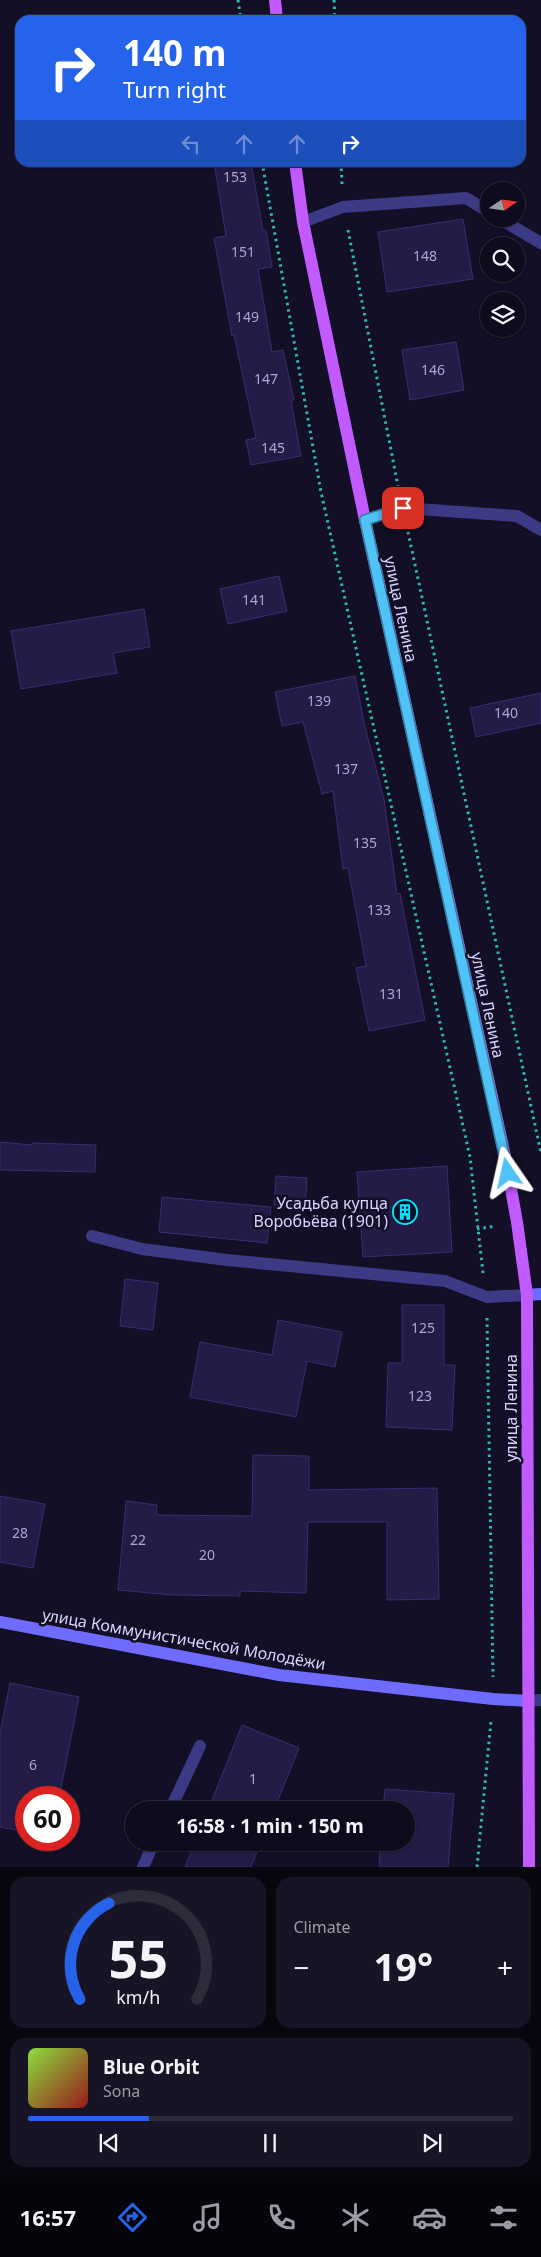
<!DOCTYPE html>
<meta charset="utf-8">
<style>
:root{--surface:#0e0b1c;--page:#171425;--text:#f1f3f6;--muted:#9b9ba3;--line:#2e2b3b;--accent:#2563eb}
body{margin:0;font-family:"Noto Sans",sans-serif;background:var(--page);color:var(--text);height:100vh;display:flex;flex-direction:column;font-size:19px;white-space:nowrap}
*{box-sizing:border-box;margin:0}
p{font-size:16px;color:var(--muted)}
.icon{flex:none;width:28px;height:28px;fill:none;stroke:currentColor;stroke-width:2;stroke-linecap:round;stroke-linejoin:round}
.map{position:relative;height:1867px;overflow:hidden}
.side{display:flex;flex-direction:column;gap:10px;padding:10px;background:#08060f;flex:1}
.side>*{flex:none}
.banner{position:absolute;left:15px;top:15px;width:511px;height:152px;border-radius:15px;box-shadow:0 1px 4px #0004,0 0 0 1px var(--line);background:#2563eb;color:#fff;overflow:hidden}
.needle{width:32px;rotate:77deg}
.buttons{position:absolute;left:480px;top:182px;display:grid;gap:10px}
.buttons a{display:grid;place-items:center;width:45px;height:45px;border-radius:50%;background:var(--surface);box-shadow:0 1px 4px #0004,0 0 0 1px var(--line);font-size:25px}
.speed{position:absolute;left:15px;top:1786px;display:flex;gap:10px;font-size:25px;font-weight:700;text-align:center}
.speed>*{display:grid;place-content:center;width:65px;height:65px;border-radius:50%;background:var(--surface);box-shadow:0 1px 4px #0004,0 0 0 1px var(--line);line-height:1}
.speed .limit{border:8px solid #d22;background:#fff;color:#111}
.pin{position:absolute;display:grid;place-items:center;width:42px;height:42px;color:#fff;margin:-21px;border-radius:10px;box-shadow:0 2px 8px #0006}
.me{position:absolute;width:55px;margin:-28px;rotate:349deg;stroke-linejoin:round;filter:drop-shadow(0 0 4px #0008)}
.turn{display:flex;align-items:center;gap:18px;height:105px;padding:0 25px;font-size:22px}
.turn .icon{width:65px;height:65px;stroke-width:2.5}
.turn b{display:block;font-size:35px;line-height:42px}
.lanes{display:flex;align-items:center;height:48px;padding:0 25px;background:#0003;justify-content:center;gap:25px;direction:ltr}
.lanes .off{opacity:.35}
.big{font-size:38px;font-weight:700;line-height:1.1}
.side .widget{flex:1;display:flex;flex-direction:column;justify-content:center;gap:8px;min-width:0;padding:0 18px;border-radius:15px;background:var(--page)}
.side .dial{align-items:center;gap:0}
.dial svg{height:130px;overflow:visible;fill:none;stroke:var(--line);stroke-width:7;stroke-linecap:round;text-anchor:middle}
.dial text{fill:var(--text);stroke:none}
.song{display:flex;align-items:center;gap:15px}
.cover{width:60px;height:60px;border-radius:8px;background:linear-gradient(135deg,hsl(90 70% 55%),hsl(0 70% 35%))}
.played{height:5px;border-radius:2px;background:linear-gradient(90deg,var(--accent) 25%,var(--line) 25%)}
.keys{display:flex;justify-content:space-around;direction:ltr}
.heat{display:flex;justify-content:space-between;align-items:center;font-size:28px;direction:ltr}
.side .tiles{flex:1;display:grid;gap:10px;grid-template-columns:1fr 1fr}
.widget:last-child{grid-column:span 2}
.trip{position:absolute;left:125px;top:1801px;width:290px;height:50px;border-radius:25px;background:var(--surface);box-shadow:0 1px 4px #0004,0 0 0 1px var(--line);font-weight:700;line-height:50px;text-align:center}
.dock{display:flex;height:80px;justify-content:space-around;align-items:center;background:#06040b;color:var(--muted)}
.dock .icon{width:35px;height:35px}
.dock .active{color:var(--accent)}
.dock b{font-size:22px;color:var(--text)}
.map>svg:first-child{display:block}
</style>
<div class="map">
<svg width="541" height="1867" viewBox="0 0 541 1867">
<rect width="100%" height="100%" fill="#130f26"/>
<g fill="#241b47" stroke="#3b2d73">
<path d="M214,162h37l12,69 3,-1 6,37 -14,2 14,83 11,-2 11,50h-3l10,56 -50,9 -5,-25 10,-2 -22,-103 -2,1 -18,-98 12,-2z"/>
<path d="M463,219l10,60 -86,13 -9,-60z"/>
<path d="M456,342l8,48 -54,10 -8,-50z"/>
<path d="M279,576l8,35 -59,13 -8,-35z"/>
<path d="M144,609l6,38 -37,6 4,20 -96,16 -10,-58z"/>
<path d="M355,676l10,51 19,72 13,95 3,-1 25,127 -56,11 -13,-63 10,-2 -18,-98 -5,1 -10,-78 -11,3 -19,-72 -21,4 -7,-34z"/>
<path d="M541,693v30l-65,14 -6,-29z"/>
<path d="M0,1142l32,3v-2l64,2 -1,27 -95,-2z"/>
<path d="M447,1166l5,86 -89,5 -6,-85z"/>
<path d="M276,1176l31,2 -2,29 -31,-2z"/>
<path d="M162,1197l109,10 -4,36 -108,-11z"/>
<path d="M125,1279l33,4 -5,47 -33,-4z"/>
<path d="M402,1305h42v60h11l-3,65 -66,-3 2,-64h14z"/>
<path d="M278,1320l64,12 -7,35 -28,-6 -11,56 -106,-20 10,-55 72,13z"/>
<path d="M253,1455l56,1v34l128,-2 2,111 -52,1v-78h-79l-2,71 -66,-2v5l-68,-1 -54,-5 8,-89 31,4 -1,10 96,1z"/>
<path d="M0,1496l45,8 -12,64 -33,-6z"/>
<path d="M10,1683l69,14 -20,101h-33v34l-26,-5v-94z"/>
<path d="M242,1725l57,23 -25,62h-66z"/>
<path d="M385,1789l69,5 -6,73h-69l2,-25h25v-32h-23z"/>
<path d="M195,1842h66l-10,25h-66z"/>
</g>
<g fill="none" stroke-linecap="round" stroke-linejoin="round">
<g stroke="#2fb8b0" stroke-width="3" stroke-dasharray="2.5 4" stroke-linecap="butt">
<path d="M238,0l3,20"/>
<path d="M334,0l1,20"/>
<path d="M262,162l59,330 149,665 13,116"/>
<path d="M341,162l1,22"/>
<path d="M348,230l50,256"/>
<path d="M408,532l133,621"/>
<path d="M477,1229l19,-3"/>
<path d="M487,1318l6,359"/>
<path d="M477,1867l14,-146"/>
</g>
<g stroke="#3d3a85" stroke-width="12">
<path d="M365,520l38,-12 114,8 24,14"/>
<path d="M92,1236l50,13 85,11 218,21 42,16 40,-2"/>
</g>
<g stroke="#3d3a85" stroke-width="12">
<path d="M500,219l41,24"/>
<path d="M303,222l40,-15 123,-9 23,14"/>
<path d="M528,1701l13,-1"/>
<path d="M170,1810l30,-64"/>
<path d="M143,1867l11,-25"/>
</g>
<g stroke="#6f6bff" stroke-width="12">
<path d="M527,1295l14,-1"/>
<path d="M0,1622l279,53 214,24 35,2"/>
</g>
<g stroke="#c25bff" stroke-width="12">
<path d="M275,0l2,20"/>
<path d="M295,162l8,60 62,298 140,636 12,66 10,73 2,572"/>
</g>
</g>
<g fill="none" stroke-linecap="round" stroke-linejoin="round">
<defs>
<path id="route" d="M403,508l-38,12 143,653"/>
</defs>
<use href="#route" stroke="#337fa1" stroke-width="12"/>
<use href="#route" stroke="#4fc3f7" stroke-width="9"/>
</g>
<defs>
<symbol id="building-ring" viewBox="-11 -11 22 22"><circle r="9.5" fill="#130f26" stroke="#00e5ff" stroke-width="1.5"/><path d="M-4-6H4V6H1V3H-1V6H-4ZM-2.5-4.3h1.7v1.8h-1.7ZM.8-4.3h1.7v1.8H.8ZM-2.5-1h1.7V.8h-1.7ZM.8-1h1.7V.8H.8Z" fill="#00e5ff"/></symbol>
</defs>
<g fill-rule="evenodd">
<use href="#building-ring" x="391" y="1198" width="28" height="28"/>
</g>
<g text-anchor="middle" stroke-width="5" stroke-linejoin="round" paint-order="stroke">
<g font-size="14" fill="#aca6d1">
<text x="235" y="182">153</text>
<text x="243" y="257">151</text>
<text x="425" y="261">148</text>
<text x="247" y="322">149</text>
<text x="433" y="375">146</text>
<text x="266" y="384">147</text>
<text x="273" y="453">145</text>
<text x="254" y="605">141</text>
<text x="319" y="706">139</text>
<text x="506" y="718">140</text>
<text x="346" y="774">137</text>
<text x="365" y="848">135</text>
<text x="379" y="915">133</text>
<text x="391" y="999">131</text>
<text x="423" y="1333">125</text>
<text x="420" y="1401">123</text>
<text x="20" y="1538">28</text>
<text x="138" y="1545">22</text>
<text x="207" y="1560">20</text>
<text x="33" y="1770">6</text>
<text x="253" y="1784">1</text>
</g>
<g font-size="16" fill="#d9d4ff" stroke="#130f26">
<text transform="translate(401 609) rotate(78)" y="6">улица Ленина</text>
<text transform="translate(488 1005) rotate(78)" y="6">улица Ленина</text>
<text transform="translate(511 1408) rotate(-90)" y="6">улица Ленина</text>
<text transform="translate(184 1639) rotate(10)" y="6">улица Коммунистической Молодёжи</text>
</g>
<g font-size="16" fill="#d9d4ff" stroke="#130f26" text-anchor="end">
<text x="388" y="1209">Усадьба купца<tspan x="388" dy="18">Воробьёва (1901)</tspan></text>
</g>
</g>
</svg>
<div class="buttons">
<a><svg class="needle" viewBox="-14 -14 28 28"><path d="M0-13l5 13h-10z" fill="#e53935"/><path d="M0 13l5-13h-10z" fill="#9b9ba3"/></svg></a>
<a><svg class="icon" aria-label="search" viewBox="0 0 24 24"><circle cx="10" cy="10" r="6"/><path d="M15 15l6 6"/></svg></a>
<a><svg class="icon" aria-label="layers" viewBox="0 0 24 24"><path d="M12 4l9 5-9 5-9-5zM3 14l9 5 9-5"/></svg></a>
</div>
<div class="speed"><div class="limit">60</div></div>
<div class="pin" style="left:403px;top:508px;background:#d93025"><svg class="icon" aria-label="arrive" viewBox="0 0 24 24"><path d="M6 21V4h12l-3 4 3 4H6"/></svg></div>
<svg class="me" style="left:508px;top:1173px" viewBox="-20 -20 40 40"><path d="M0-17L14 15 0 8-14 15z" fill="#4fc3f7" stroke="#fff" stroke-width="4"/></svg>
<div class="trip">16:58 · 1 min · 150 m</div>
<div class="banner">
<div class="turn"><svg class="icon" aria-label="right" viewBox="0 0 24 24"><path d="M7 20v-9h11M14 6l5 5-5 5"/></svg><div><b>140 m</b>Turn right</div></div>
<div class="lanes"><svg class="icon off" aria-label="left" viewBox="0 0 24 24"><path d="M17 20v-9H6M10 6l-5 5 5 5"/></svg><svg class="icon off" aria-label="ahead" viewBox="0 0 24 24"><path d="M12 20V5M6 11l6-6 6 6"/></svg><svg class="icon off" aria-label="ahead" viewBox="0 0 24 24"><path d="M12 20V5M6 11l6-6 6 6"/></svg><svg class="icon" aria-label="right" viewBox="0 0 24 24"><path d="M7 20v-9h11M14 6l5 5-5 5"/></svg></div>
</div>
</div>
<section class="side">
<div class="tiles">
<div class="widget dial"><svg viewBox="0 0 100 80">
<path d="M14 69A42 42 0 1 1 86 69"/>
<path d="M14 69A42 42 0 0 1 32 10" stroke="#2563eb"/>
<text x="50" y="56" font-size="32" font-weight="700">55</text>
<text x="50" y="72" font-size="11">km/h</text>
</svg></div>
<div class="widget"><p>Climate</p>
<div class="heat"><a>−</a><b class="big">19°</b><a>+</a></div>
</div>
<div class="widget">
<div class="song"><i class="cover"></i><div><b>Blue Orbit</b><p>Sona</p></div></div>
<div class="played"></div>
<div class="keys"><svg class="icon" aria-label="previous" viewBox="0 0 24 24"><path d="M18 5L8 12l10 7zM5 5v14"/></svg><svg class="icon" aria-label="pause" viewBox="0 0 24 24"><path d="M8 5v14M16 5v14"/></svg><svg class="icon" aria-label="next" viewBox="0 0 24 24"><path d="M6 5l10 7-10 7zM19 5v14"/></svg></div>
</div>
</div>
</section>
<nav class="dock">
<b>16:57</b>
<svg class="icon active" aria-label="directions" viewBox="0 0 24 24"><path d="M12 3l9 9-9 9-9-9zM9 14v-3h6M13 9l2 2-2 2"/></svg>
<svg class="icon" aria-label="music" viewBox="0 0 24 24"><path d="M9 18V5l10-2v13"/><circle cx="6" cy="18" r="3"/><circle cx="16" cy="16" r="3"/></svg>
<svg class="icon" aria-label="phone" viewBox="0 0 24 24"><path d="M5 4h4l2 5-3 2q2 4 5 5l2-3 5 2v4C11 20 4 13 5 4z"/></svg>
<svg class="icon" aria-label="climate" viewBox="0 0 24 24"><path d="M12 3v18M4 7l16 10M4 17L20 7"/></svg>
<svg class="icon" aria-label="car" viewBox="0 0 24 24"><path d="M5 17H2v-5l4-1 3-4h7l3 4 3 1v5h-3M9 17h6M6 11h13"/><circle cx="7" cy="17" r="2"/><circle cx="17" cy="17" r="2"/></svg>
<svg class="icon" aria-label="filters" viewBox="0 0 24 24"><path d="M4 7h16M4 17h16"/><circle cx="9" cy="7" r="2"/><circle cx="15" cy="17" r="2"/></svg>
</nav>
